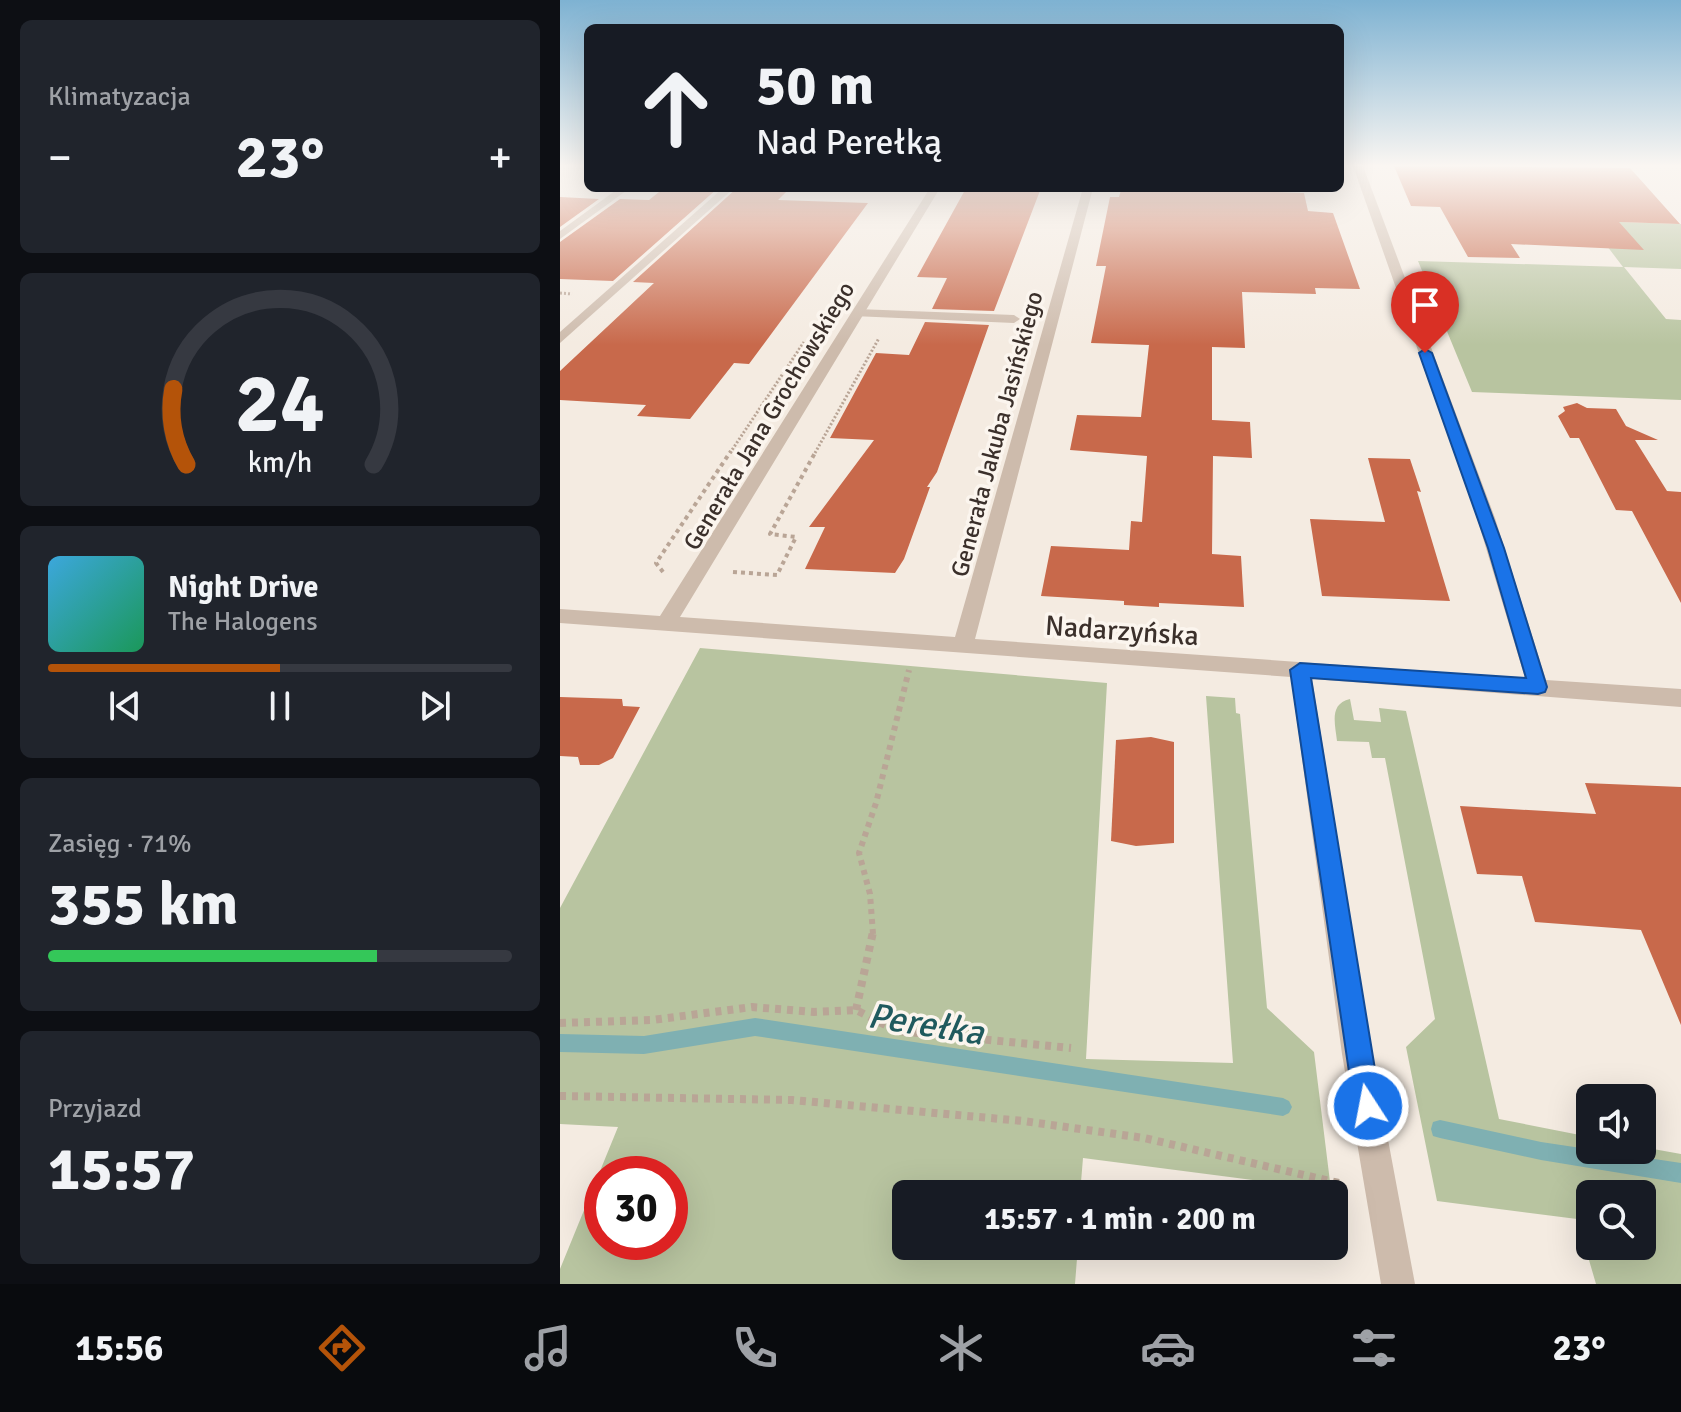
<!DOCTYPE html>
<html lang="pl">
<meta charset="utf-8">
<style>
:root{--surface:#171b24;--page:#20242c;--text:#f1f3f6;--muted:#9ea1a6;--line:#363941;--accent:#b45309}
body{margin:0;font-family:Signika,sans-serif;background:var(--page);color:var(--text);height:100vh;display:flex;flex-direction:column;font-size:30px;white-space:nowrap}
*{box-sizing:border-box;margin:0}
p{font-size:26px;color:var(--muted)}
.icon{flex:none;width:44px;height:44px;fill:none;stroke:currentColor;stroke-width:2;stroke-linecap:round;stroke-linejoin:round}
.map{position:relative;flex:1;overflow:hidden}
.drawer{display:flex;flex-direction:column;gap:20px;padding:20px;background:#0d0f14;width:560px}
.drawer>*{flex:none}
.guide{position:absolute;left:24px;top:24px;width:760px;height:168px;border-radius:12px;box-shadow:0 8px 32px #0002;background:#171b24;color:var(--text);overflow:hidden}
.buttons{position:absolute;left:1016px;top:1084px;display:grid;gap:16px}
.buttons a{display:grid;place-items:center;width:80px;height:80px;border-radius:12px;background:var(--surface);box-shadow:0 8px 32px #0002;font-size:40px}
.speed{position:absolute;left:24px;top:1156px;display:flex;gap:16px;font-size:40px;font-weight:700;text-align:center}
.speed>*{display:grid;place-content:center;width:104px;height:104px;border-radius:50%;background:var(--surface);box-shadow:0 8px 32px #0002;line-height:1}
.speed .limit{border:12px solid #d22;background:#fff;color:#111}
.pin{position:absolute;display:grid;place-items:center;width:68px;height:68px;color:#fff;margin:-82px -34px;border-radius:50% 50% 50% 0;rotate:-45deg;box-shadow:0 0 8px #0007}
.pin .icon{rotate:45deg}
.me{position:absolute;width:88px;margin:-44px;rotate:349deg;stroke-linejoin:round;filter:drop-shadow(0 0 6px #0008)}
.turn{display:flex;align-items:center;gap:28px;height:168px;padding:0 40px;font-size:36px}
.turn .icon{width:104px;height:104px;stroke-width:2.5}
.turn b{display:block;font-size:56px;line-height:68px}
.big{font-size:60px;font-weight:800;line-height:1.1}
.drawer .card{flex:1;display:flex;flex-direction:column;justify-content:center;gap:12px;min-width:0;padding:0 28px;border-radius:12px;background:var(--page)}
.drawer .dial{align-items:center;gap:0}
.dial svg{height:208px;overflow:visible;fill:none;stroke:var(--line);stroke-width:7;stroke-linecap:round;text-anchor:middle}
.dial text{fill:var(--text);stroke:none}
.song{display:flex;align-items:center;gap:24px}
.cover{width:96px;height:96px;border-radius:12px;background:linear-gradient(135deg,hsl(200 70% 55%),hsl(150 70% 35%))}
.played{height:8px;border-radius:4px;background:linear-gradient(90deg,var(--accent) 50%,var(--line) 50%)}
.keys{display:flex;justify-content:space-around;direction:ltr}
.heat{display:flex;justify-content:space-between;align-items:center;font-size:44px;direction:ltr}
.charge{height:12px;border-radius:6px;background:linear-gradient(90deg,#34c759 71%,var(--line) 0)}
.trip{position:absolute;left:332px;top:1180px;width:456px;height:80px;border-radius:12px;background:var(--surface);box-shadow:0 8px 32px #0002;font-weight:800;line-height:80px;text-align:center}
.menu{display:flex;height:128px;justify-content:space-around;align-items:center;background:#090b0e;color:var(--muted)}
.menu .icon{width:56px;height:56px}
.menu .current{color:var(--accent)}
.menu b{font-size:36px;color:var(--text)}
main{display:flex;flex:1;min-height:0}
.map>svg:first-child{display:block}
</style>
<main>
<section class="drawer">
<div class="card"><p>Klimatyzacja</p>
<div class="heat"><a>−</a><b class="big">23°</b><a>+</a></div>
</div>
<div class="card dial"><svg viewBox="0 0 100 80">
<path d="M14 69A42 42 0 1 1 86 69"/>
<path d="M14 69A42 42 0 0 1 9 40" stroke="#b45309"/>
<text x="50" y="56" font-size="32" font-weight="700">24</text>
<text x="50" y="72" font-size="11">km/h</text>
</svg></div>
<div class="card">
<div class="song"><i class="cover"></i><div><b>Night Drive</b><p>The Halogens</p></div></div>
<div class="played"></div>
<div class="keys"><svg class="icon" aria-label="previous" viewBox="0 0 24 24"><path d="M18 5L8 12l10 7zM5 5v14"/></svg><svg class="icon" aria-label="pause" viewBox="0 0 24 24"><path d="M8 5v14M16 5v14"/></svg><svg class="icon" aria-label="next" viewBox="0 0 24 24"><path d="M6 5l10 7-10 7zM19 5v14"/></svg></div>
</div>
<div class="card"><p>Zasięg · 71%</p><b class="big">355 km</b><div class="charge"></div></div>
<div class="card"><p>Przyjazd</p><b class="big">15:57</b></div>
</section>
<div class="map">
<svg width="1121" height="1284" viewBox="0 0 1121 1284">
<rect width="100%" height="100%" fill="#f4ebe1"/>
<g fill="#b8c4a0" fill-rule="evenodd">
<path d="M1028,221l93,3v45l-57,-2 42,52 15,1v80l-209,-8 -54,-131 205,6z"/>
<path d="M140,648l407,35 -21,376 147,4 -27,-367 29,2 1,15 4,1 27,294 47,44 17,138 -248,-32 -3,36h-174v52h172l-3,38h-515v-15l58,-142 -58,-3v-216zM42,1174h68v68h-68z"/>
<path d="M790,699l4,21 27,2 -2,-14 27,3 93,408 91,18v13h52v-3l39,7v130h-85l-19,-65 -140,-18 -31,-154 29,-28 -50,-261h-13l-3,-16 -32,-1c-2,-18 -8,-37 13,-42zM1030,1194h52v52h-52z"/>
</g>
<g fill="none" stroke-linecap="round" stroke-linejoin="round">
<g fill="#7fb0b2" fill-rule="evenodd">
<path d="M195,1018l528,80 6,3 3,6 -3,6 -6,3 -528,-80 -111,18 -84,-2v-18l84,2z"/>
<path d="M880,1120l101,22 140,21v20l-140,-23 -101,-22 -7,-2 -2,-7 2,-7z"/>
</g>
</g>
<g fill="#c8694b">
<path d="M834,166l236,2 50,56 -61,-2 25,28 -133,-6 9,14 -52,-1 -28,-50 -29,-1z"/>
<path d="M104,188h54l-105,93 -53,-2v-37l60,-43 29,1z"/>
<path d="M177,188h53l-12,12 90,3 -119,161 -15,-1 -44,56 -53,-3 9,-11 -86,-5v-29l94,-88 -21,-1z"/>
<path d="M430,188h51l-47,123 -62,-2 15,-31 -30,-1 48,-87 23,1z"/>
<path d="M604,188l140,5 4,18 25,2 27,76 -45,-1 1,6 -74,-2 3,56 -33,-1v73l38,2 2,36 -39,-2 -1,98 29,2 3,51 -85,-4v4l-35,-2v-4l-83,-5 10,-50 78,4 2,-29 11,1 5,-66 -77,-6 7,-35 64,2 8,-72 -58,-2 15,-77h-10l14,-69h9l2,-7 43,1z"/>
<path d="M0,197l39,2 -39,28z"/>
<path d="M365,322l64,3 -52,147 -10,15h3l-26,72 -9,14 -90,-4 20,-42h-16l65,-87 -44,-2 46,-85 33,2z"/>
<path d="M1017,403l10,5 29,1 10,17 32,14h-23l32,51 14,1v111l-49,-92 -16,-1 -37,-72h-9l-12,-22 7,-5 -2,-4z"/>
<path d="M808,458l42,1 11,33 -4,-1 33,110 -128,-5 -12,-77 75,3z"/>
<path d="M0,697l62,2 1,7 17,1 -27,51 -14,7h-19l-2,-8 -18,-1z"/>
<path d="M591,737l23,5v101l-38,3 -25,-5 5,-101z"/>
<path d="M1025,783l96,4v238l-40,-95 -106,-8 -13,-46 -45,-2 -17,-68 136,8z"/>
</g>
<g fill="none" stroke-linecap="round" stroke-linejoin="round">
<g stroke="#b9a596" stroke-width="3" stroke-dasharray="2 2" stroke-linecap="butt">
<path d="M0,293l12,1"/>
<path d="M170,453l74,-111"/>
<path d="M255,453l64,-115"/>
</g>
<g stroke="#b9a596" stroke-width="4" stroke-dasharray="4 4" stroke-linecap="butt">
<path d="M103,572l-7,-9 75,-112"/>
<path d="M173,572l44,3 19,-38 -26,-3 46,-83"/>
</g>
<path stroke="#b9a596" stroke-width="6" stroke-dasharray="5 5" stroke-linecap="butt" d="M313,934l-3,-40 -11,-41 17,-50 33,-133"/>
<g stroke="#b9a596" stroke-width="8" stroke-dasharray="6 6" stroke-linecap="butt">
<path d="M296,1010l17,-78"/>
<path d="M0,1023l92,-3 100,-13 62,5 42,-2 41,21 174,17"/>
<path d="M0,1096l232,4 231,21 121,17 199,46"/>
</g>
<path fill="#cdbbac" fill-rule="evenodd" d="M297,309l157,6 6,4 -6,4 -161,-7v-6z"/>
<g fill="#cdbbac" fill-rule="evenodd">
<path d="M793,166h10l132,352 51,162 135,9v18l-369,-28 60,375 43,230h-34l-39,-230 -51,-377 -731,-54v-14l100,7 270,-428h10l-260,429 275,20 128,-449h10l-118,451 550,39 -48,-160z"/>
<path d="M59,188h11l-70,51v-8z"/>
<path d="M163,188h11l-174,155v-11z"/>
</g>
</g>
<linearGradient id="sky" x2="0" y2="1"><stop stop-color="#7eb2d2"/><stop offset="0.48" stop-color="#faf6f2"/><stop offset="1" stop-color="#faf6f2" stop-opacity="0"/></linearGradient>
<rect width="1121" height="345" fill="url(#sky)"/>
<path fill="#1a73e8" stroke="#114b97" stroke-width="2" d="M865,349l7,4 72,195 43,139 -2,5 -7,2 -227,-16 70,428 -4,10 -9,4 -10,-4 -4,-10 -64,-436 10,-7 226,15 -38,-130 -69,-195z"/>
<g text-anchor="middle" stroke-width="7" stroke-linejoin="round" paint-order="stroke">
<g font-size="24" fill="#3b302b" stroke="#fbf5ee">
<text transform="translate(209 416) rotate(-59)" y="8">Generała Jana Grochowskiego</text>
<text transform="translate(437 434) rotate(-75)" y="8">Generała Jakuba Jasińskiego</text>
</g>
<g font-size="28" fill="#3b302b" stroke="#fbf5ee">
<text transform="translate(562 630) rotate(4)" y="10">Nadarzyńska</text>
</g>
<g font-size="36" font-style="italic" fill="#1f5a5e" stroke="#fbf5ee">
<text transform="translate(366 1023) rotate(9)" y="13">Perełka</text>
</g>
</g>
</svg>
<div class="buttons">
<a><svg class="icon" aria-label="sound" viewBox="0 0 24 24"><path d="M4 9h4l5-4v14l-5-4H4zM17 9q2 3 0 6"/></svg></a>
<a><svg class="icon" aria-label="search" viewBox="0 0 24 24"><circle cx="10" cy="10" r="6"/><path d="M15 15l6 6"/></svg></a>
</div>
<div class="speed"><div class="limit">30</div></div>
<div class="pin" style="left:865px;top:353px;background:#d93025"><svg class="icon" aria-label="arrive" viewBox="0 0 24 24"><path d="M6 21V4h12l-3 4 3 4H6"/></svg></div>
<svg class="me" style="left:808px;top:1106px" viewBox="-20 -20 40 40"><circle r="17" fill="#1a73e8" stroke="#fff" stroke-width="3"/><path d="M0-11L8 9 0 5-8 9z" fill="#fff"/></svg>
<div class="trip">15:57 · 1 min · 200 m</div>
<div class="guide">
<div class="turn"><svg class="icon" aria-label="ahead" viewBox="0 0 24 24"><path d="M12 20V5M6 11l6-6 6 6"/></svg><div><b>50 m</b>Nad Perełką</div></div>
</div>
</div>
</main>
<nav class="menu">
<b>15:56</b>
<svg class="icon current" aria-label="directions" viewBox="0 0 24 24"><path d="M12 3l9 9-9 9-9-9zM9 14v-3h6M13 9l2 2-2 2"/></svg>
<svg class="icon" aria-label="music" viewBox="0 0 24 24"><path d="M9 18V5l10-2v13"/><circle cx="6" cy="18" r="3"/><circle cx="16" cy="16" r="3"/></svg>
<svg class="icon" aria-label="phone" viewBox="0 0 24 24"><path d="M5 4h4l2 5-3 2q2 4 5 5l2-3 5 2v4C11 20 4 13 5 4z"/></svg>
<svg class="icon" aria-label="climate" viewBox="0 0 24 24"><path d="M12 3v18M4 7l16 10M4 17L20 7"/></svg>
<svg class="icon" aria-label="car" viewBox="0 0 24 24"><path d="M5 17H2v-5l4-1 3-4h7l3 4 3 1v5h-3M9 17h6M6 11h13"/><circle cx="7" cy="17" r="2"/><circle cx="17" cy="17" r="2"/></svg>
<svg class="icon" aria-label="filters" viewBox="0 0 24 24"><path d="M4 7h16M4 17h16"/><circle cx="9" cy="7" r="2"/><circle cx="15" cy="17" r="2"/></svg>
<b>23°</b>
</nav>
